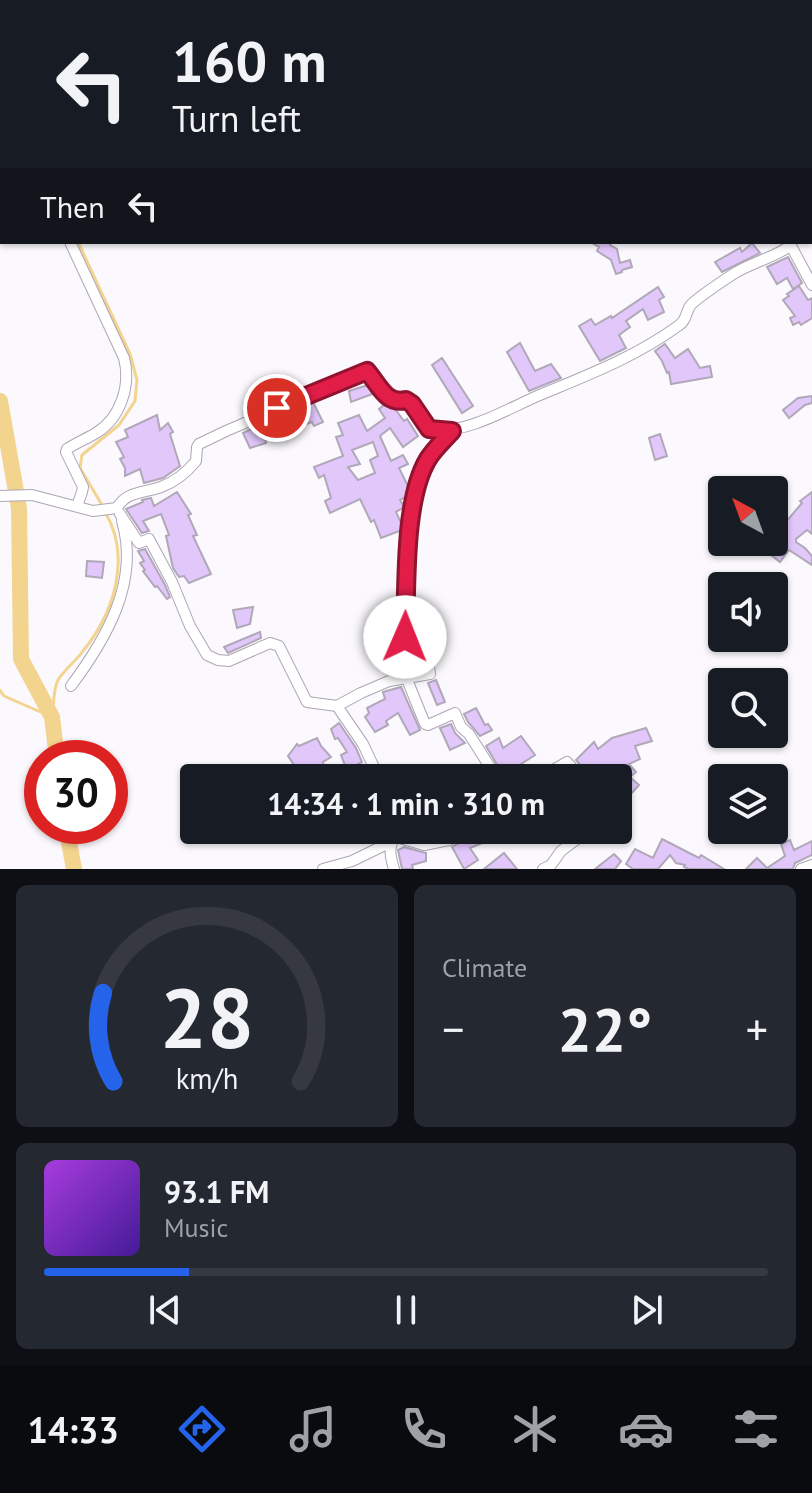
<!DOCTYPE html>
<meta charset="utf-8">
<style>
:root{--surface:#171b24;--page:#242831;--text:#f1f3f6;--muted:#9ea1a6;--line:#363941;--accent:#2563eb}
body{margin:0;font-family:"PT Sans",sans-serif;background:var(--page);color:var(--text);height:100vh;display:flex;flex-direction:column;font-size:30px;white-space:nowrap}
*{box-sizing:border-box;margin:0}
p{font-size:26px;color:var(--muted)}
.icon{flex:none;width:44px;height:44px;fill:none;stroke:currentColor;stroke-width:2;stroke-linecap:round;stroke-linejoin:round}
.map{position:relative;height:869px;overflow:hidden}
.side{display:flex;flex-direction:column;gap:16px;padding:16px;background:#0d0f14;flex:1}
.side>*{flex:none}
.top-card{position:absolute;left:0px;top:0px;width:812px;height:244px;box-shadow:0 2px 6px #0004;background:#171b24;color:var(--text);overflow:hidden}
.needle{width:52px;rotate:319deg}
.tools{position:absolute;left:708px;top:476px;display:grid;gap:16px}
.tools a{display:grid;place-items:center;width:80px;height:80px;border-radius:8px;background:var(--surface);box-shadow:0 2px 6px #0004;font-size:40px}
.speed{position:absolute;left:24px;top:740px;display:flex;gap:16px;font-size:40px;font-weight:700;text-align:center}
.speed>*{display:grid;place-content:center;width:104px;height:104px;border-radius:50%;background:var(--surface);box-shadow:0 2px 6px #0004;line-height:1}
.speed .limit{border:12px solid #d22;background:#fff;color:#111}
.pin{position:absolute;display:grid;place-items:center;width:68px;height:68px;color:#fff;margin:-34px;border:4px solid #fff;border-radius:50%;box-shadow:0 2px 8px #0007}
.me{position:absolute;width:88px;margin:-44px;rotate:1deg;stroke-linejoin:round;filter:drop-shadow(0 0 6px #0008)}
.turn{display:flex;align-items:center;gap:28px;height:168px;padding:0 40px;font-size:36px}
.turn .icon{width:104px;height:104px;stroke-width:2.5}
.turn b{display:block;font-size:56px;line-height:68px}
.then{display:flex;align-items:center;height:76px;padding:0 40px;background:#0003;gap:16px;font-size:30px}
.big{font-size:60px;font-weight:600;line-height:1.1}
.side .card{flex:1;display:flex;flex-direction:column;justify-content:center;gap:12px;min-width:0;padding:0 28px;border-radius:12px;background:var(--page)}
.side .dial{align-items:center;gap:0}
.dial svg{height:208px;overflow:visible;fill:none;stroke:var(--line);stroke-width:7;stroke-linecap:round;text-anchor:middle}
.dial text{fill:var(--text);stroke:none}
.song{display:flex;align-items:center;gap:24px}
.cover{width:96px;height:96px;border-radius:12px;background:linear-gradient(135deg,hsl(280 70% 55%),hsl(260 70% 35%))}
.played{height:8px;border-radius:4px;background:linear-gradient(90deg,var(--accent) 20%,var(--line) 20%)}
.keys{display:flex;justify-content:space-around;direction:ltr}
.heat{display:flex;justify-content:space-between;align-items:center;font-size:44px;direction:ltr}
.side .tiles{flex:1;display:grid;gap:16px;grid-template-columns:1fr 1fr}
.card:last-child{grid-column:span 2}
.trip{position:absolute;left:180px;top:764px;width:452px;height:80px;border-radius:8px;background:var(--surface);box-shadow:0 2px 6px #0004;font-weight:600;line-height:80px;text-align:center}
.tab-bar{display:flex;height:128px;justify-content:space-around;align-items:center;background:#090b0e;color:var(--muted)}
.tab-bar .icon{width:56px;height:56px}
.tab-bar .active{color:var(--accent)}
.tab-bar b{font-size:36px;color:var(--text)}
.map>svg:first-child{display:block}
</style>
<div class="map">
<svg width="812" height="869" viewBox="0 0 812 869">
<rect width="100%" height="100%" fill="#fbf9fd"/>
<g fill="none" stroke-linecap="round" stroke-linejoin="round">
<g stroke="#f3d48f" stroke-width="3">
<path d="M0,134l2,1"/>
<path d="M78,242l52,112 7,26 -2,21 -16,24 -37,30 -2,13 22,37"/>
<path d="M0,690l4,6 48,21c2,-11 1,-28 6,-37 7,-11 18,-19 25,-29 31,-38 49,-94 22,-139"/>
</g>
<g stroke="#f3d48f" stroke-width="16">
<path d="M0,401l19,107 2,151 31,58 5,41"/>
<path d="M66,826l8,43"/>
</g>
</g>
<g fill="#e1c7fa" stroke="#b0a8b8" stroke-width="2" fill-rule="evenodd">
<path d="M590,242h22l-2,3 7,4 3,14 10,-3 2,7 -10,3v2l-6,2 -5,-14 -14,-9 2,-4z"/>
<path d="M752,243l8,10 -38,19 -7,-10 25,-14 2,4z"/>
<path d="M788,257l14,26 -9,6 -6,-11 -10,6 -10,-17z"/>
<path d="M799,286l9,14 4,-2v20l-11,7 -2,-3 -6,3 -3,-7 5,-2 -12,-16 6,-4 -2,-2z"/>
<path d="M658,287l6,10 -5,3 5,12 -16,8 -5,-11 -17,12 4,6 -11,8 7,13 -26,13 -21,-35 12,-7 4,6 16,-9 1,2z"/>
<path d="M520,343l15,28 16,-7 10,14 -32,13 -22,-39z"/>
<path d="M665,344l10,14 13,-9 12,19 10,-2 2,11 -41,7 -2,-12 -2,1 -5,-12 -7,-10z"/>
<path d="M442,358l31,48 -11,7 -30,-48z"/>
<path d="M368,385l7,8 -24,9 -2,-11z"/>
<path d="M812,396v7l-7,2 -16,13 -6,-8 15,-12z"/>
<path d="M313,402l10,20 -9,4 -2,-4 -15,5 -2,-4 -9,4 -4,-11z"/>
<path d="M384,405l11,4 9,12 3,-2 11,17 -15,11 -13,-19 -10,8 11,25 12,-6 5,9 -9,4 10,20 -2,8 -7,4 4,7 -8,5 6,13v5l-21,8 -7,-18 -3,2 -11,-23 -30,14 -5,-12 6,-3 -7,-23 -5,3 -5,-11 29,-11 -7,-19 7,-2 -5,-12 21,-8 8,16 18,-13 -6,-9zM373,442l5,14 -8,4 5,13 -17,7 -10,-13 12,-3 -8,-14z"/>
<path d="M157,415l3,15 8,-7 5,9 -3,2 10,32 -17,12 -19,5 -4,-14 -15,7v-8l-5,-9 4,-2 -8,-15 12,-5 -3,-7z"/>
<path d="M255,427l6,7h3l2,9 -16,5 -7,-15z"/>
<path d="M660,434l7,22 -12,4 -6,-22z"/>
<path d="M177,492l14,22 -3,1 9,20 -4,1 18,38 -22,9 -5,-7 -5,1 -6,-9 -7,-32 3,-1 -8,-21 -18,7 6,10 -7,2 -16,-24 17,-7 -1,-2 9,-2 3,8z"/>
<path d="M812,492v42l-5,-4 -11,9v3l9,6 7,8v9l-23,-15 -9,12 -18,-14 6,-6h6v-6l28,-33 -2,-2z"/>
<path d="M145,549l20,36 5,12 -3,2 -10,-13 -2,1 -12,-16 2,-1 -5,-7 4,-2 -6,-10z"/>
<path d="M87,561l17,1 -2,16 -16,-2z"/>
<path d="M253,607l-3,17 -13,4 -4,-18z"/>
<path d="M260,632l1,6 -33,15 -4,-6z"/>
<path d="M436,680l9,22 -8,3 -9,-22z"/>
<path d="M401,687l19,43 -10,5 -12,-22 -12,8 2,4 -13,7 -10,-15 4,-4 -2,-5 18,-9 -2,-7z"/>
<path d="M476,708l9,17 3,-1 4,6 -12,6 -12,-14 -4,-8z"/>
<path d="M339,723l17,25 6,14 -9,5 4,11h-7l-9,-23 6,-3 -9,-14 -3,1 -4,-10z"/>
<path d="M451,724l4,9 10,10 -15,7 -10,-22z"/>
<path d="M646,728l6,13 -17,5 5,13 -11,5 7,8 -6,5 9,8 -9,10 -12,-11v-6h-29l-2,-5 -11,-13 18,-18 4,7 14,-11z"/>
<path d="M521,736l14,19 -17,11 11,12h-24l-19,-32 13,-8 4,10z"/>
<path d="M317,738l4,8 10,11 -8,5 3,16h-13l-3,-8 -21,8h-6l-2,-7 13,-6 -6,-9 9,-12 2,2z"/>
<path d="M475,834l7,9 -12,5 8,12 -14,9 -12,-22z"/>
<path d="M662,839l37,19 2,-3 23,14h-35l-5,-2 1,-2 -9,-2 -6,-8 -12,14h-25l-7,-5 9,-15 18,9z"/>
<path d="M790,840l4,10 18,-9v14l-17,8 -2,6h-47l11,-11 10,10 18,-12 -4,-12z"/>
<path d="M404,847l22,6v8l-14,4 1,4h-11l-4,-19z"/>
<path d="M504,853l13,16h-33z"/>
<path d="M614,854l7,7 -6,8h-20z"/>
</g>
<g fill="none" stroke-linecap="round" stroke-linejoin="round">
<defs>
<g id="minor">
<path d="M0,140l2,1"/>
<path d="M810,203l2,-1"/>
<path d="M70,242l54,116c7,27 -3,60 -28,75 -10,6 -20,10 -29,16l-1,3 17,35 -1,5 -5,14"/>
<path d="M789,242l23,43"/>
<path d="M0,496l32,-1 61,16 24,-3"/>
<path d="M117,508c9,-17 27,-15 44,-21 14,-5 26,-15 35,-26l1,-14 2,-3 27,-13 140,-60 25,29 7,2 9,-2 24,30c34,4 73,-19 104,-33 50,-21 99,-39 143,-71 9,-6 7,-12 12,-20 4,-6 37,-28 45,-33 18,-11 38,-15 55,-27"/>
<path d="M120,514l19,29 10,-4 23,43 18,44 17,29 11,5 11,1 41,-18 9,3 28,56 30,4 24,-13 28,-12 41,-7c-1,-20 -20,-17 -24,-35 -2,-9 0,-21 0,-31 0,-48 2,-99 19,-144l4,-7 23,-26"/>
<path d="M406,677l19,47 3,1 27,-12 6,14 8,7 28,44"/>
<path d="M71,686c35,-47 69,-104 51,-165"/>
<path d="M337,706l26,38 16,34"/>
<path d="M545,778l8,-8 14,-8 14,16"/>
<path d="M396,837l28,8 25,-5"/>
<path d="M323,869l29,-8 39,-19"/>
<path d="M394,869c-2,-7 -5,-16 -3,-23 1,-6 5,-10 7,-16"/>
<path d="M543,869l8,-4 10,-14 28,-21"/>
<path d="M801,869l11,-4"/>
</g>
</defs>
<use href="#minor" stroke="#ada5b5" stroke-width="12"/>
<use href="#minor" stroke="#fff" stroke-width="10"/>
</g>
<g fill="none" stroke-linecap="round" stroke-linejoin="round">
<defs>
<path id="route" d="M277,408l90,-37c12,14 19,34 39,29l6,4 17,25 23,2c-8,9 -18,18 -24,28 -25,41 -21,130 -23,178"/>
</defs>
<use href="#route" stroke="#92132f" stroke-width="20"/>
<use href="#route" stroke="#e11d48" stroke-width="14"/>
</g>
</svg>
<div class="tools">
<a><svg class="needle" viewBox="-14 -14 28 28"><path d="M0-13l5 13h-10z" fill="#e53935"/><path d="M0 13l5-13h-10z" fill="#9ea1a6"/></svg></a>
<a><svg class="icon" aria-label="sound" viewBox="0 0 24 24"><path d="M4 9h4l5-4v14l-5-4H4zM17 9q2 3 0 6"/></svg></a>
<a><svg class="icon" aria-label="search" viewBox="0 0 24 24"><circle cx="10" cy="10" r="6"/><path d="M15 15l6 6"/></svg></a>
<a><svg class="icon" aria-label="layers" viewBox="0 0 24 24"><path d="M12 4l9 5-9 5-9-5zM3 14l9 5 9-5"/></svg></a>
</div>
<div class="speed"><div class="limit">30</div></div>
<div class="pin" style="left:277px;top:408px;background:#d93025"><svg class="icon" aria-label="arrive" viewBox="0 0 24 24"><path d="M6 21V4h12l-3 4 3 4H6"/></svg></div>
<svg class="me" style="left:405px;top:637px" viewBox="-20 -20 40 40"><circle r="19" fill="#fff"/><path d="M0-13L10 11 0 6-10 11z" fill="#e11d48"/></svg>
<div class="trip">14:34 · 1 min · 310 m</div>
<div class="top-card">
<div class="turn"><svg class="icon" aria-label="left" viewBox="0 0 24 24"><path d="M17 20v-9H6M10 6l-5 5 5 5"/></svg><div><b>160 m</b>Turn left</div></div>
<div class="then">Then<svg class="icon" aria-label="left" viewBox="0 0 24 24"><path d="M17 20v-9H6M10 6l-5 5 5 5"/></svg></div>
</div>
</div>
<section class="side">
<div class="tiles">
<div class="card dial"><svg viewBox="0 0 100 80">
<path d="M14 69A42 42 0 1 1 86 69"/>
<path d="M14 69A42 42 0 0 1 10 35" stroke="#2563eb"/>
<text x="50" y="56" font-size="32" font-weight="700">28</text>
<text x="50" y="72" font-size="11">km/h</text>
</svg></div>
<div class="card"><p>Climate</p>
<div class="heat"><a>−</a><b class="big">22°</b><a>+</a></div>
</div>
<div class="card">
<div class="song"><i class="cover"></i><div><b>93.1 FM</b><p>Music</p></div></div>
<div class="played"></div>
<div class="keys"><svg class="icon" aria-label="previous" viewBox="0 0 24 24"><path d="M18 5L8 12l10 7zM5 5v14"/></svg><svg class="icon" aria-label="pause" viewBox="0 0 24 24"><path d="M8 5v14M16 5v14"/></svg><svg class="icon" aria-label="next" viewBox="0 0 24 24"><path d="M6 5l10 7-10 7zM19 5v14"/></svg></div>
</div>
</div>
</section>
<nav class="tab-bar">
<b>14:33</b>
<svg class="icon active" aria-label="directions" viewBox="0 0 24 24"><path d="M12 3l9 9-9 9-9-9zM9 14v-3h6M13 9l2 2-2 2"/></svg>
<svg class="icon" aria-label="music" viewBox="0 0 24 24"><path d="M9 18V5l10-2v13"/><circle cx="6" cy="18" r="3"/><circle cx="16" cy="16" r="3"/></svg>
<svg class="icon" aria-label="phone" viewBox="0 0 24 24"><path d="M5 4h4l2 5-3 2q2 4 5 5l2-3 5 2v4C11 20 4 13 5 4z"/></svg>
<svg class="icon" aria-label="climate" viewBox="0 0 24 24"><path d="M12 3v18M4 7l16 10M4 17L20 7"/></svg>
<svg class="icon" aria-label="car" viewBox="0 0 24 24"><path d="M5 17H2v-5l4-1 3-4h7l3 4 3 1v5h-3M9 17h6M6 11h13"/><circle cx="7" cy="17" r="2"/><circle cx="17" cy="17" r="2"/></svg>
<svg class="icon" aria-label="filters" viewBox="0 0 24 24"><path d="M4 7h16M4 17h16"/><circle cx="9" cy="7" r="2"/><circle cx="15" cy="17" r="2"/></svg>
</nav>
